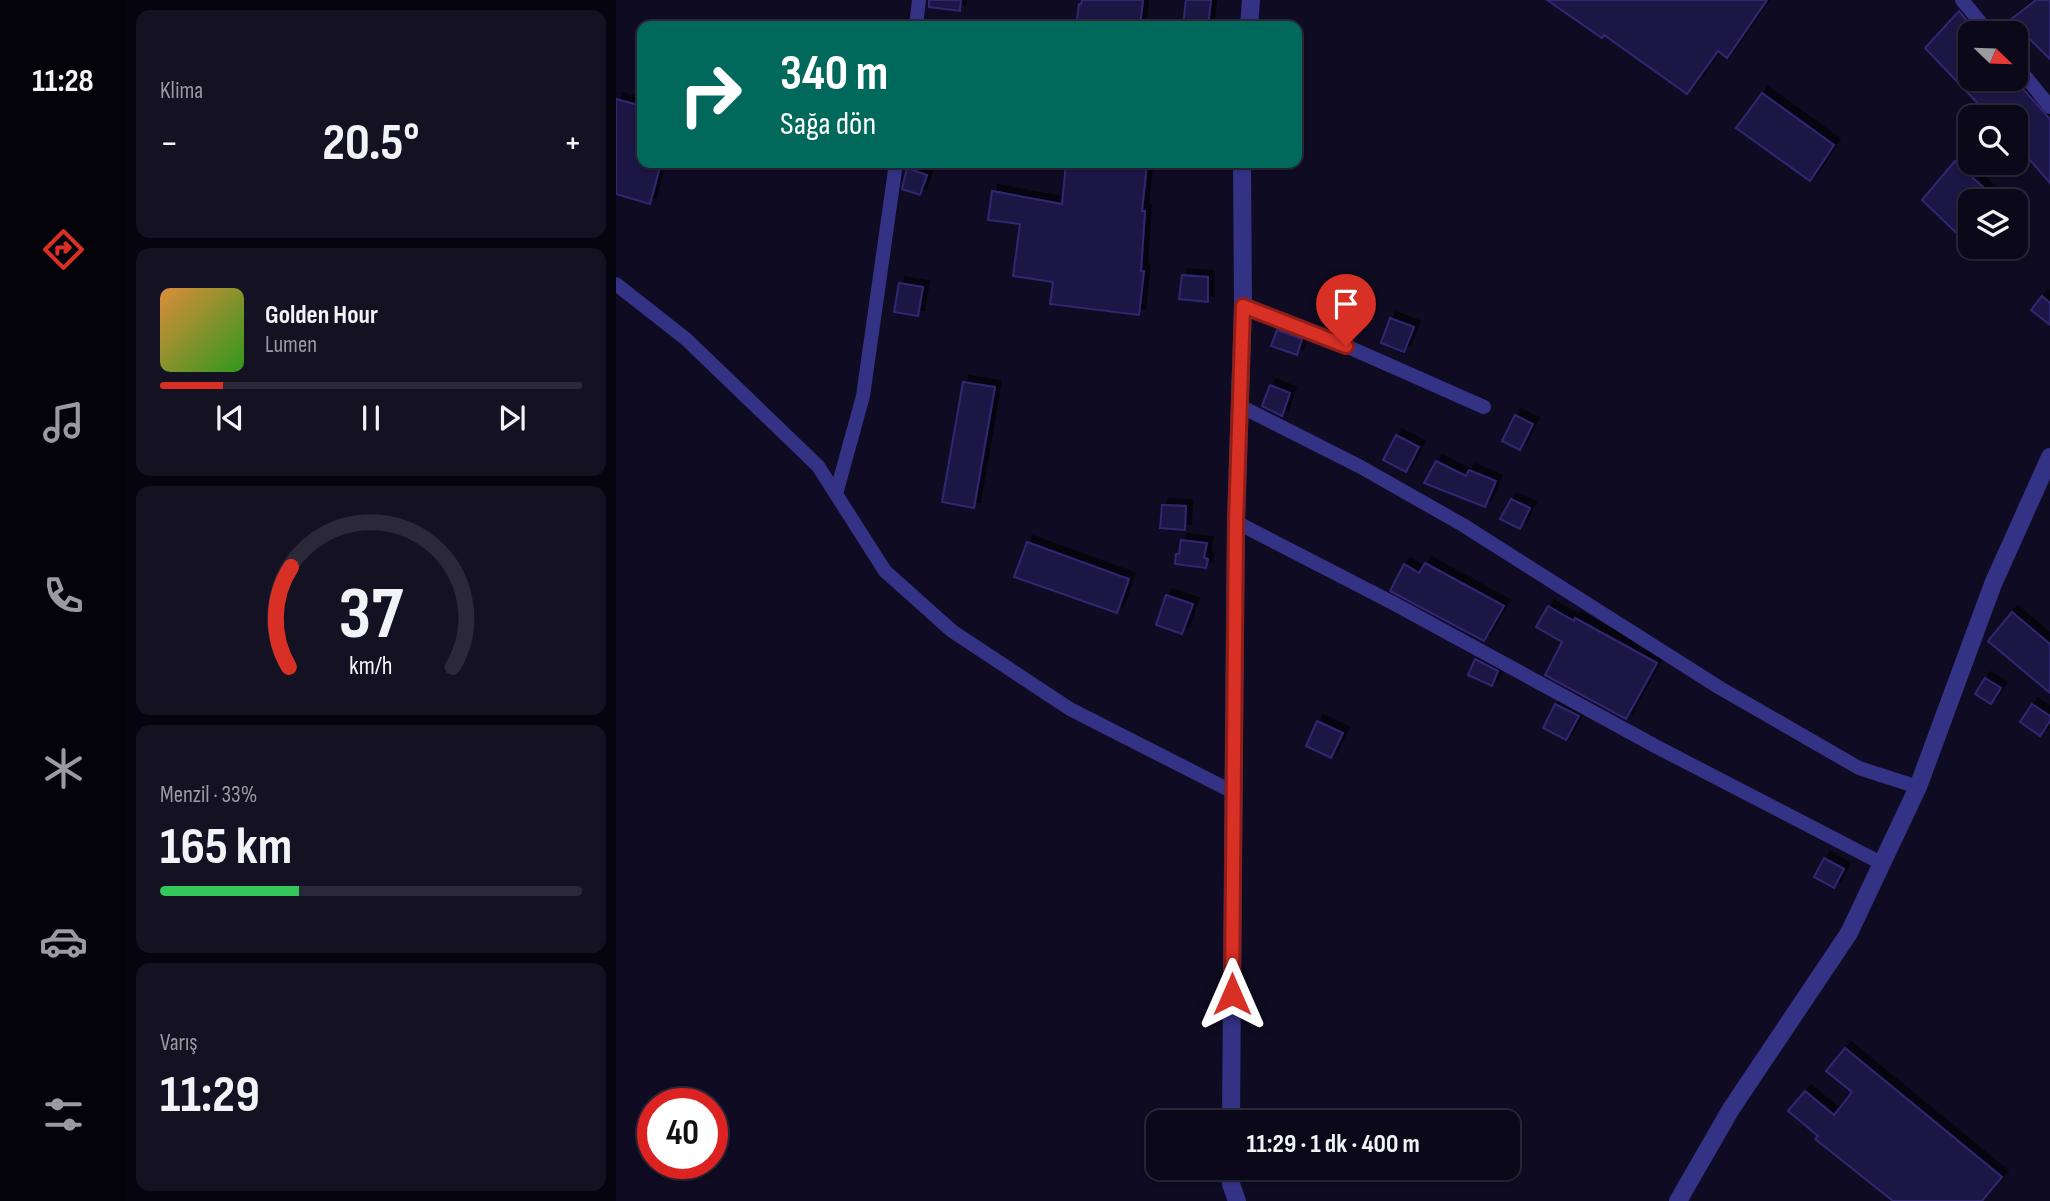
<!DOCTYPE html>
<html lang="tr">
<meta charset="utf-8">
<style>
:root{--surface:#0b081a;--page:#141123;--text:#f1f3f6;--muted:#9a9aa2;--line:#2b2939;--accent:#d93025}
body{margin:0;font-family:"Sofia Sans Condensed",sans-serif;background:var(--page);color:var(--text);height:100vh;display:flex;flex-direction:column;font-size:26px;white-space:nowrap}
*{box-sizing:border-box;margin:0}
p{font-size:23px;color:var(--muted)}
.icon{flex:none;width:38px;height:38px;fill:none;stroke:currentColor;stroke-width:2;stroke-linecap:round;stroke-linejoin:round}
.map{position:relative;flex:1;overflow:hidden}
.sheet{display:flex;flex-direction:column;gap:10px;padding:10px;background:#06040e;width:490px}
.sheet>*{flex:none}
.banner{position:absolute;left:21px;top:21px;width:665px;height:147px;border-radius:14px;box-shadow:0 2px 5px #0004,0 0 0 2px var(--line);background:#00695c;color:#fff;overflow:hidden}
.needle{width:46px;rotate:113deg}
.tools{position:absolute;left:1342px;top:21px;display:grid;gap:14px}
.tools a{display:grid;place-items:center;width:70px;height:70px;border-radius:14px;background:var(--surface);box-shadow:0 2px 5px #0004,0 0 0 2px var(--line);font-size:35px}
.speed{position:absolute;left:21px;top:1088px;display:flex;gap:14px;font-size:35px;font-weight:700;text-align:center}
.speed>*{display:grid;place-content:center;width:91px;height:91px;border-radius:50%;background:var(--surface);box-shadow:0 2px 5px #0004,0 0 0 2px var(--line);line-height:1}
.speed .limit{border:10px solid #d22;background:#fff;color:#111}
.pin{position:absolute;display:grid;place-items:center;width:60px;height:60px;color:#fff;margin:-72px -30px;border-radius:50% 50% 50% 0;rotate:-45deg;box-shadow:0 0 7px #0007}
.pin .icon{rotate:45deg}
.me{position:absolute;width:77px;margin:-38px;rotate:0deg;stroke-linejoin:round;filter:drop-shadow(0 0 5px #0008)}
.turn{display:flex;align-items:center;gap:24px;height:147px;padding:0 28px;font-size:32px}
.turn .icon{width:91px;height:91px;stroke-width:2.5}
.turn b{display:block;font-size:49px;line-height:60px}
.big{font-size:52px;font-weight:700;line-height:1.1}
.sheet .card{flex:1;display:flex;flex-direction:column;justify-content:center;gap:10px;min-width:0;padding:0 24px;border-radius:14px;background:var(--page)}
.sheet .dial{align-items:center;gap:0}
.dial svg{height:182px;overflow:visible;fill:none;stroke:var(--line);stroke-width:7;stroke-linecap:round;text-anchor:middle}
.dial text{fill:var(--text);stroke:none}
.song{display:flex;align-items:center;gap:21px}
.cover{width:84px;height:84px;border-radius:10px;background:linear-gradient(135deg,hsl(30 70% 55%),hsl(110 70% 35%))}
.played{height:7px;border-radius:4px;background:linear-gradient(90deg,var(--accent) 15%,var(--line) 15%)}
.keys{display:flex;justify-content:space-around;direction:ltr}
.heat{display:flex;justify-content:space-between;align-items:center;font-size:38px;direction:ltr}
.charge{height:10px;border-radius:5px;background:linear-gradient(90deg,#34c759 33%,var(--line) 0)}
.trip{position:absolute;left:530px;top:1110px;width:374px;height:70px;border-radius:14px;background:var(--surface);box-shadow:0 2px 5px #0004,0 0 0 2px var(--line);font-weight:700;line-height:70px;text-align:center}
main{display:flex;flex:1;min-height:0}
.tab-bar{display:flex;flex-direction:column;width:126px;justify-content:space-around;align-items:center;background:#04030a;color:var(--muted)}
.tab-bar .icon{width:49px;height:49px}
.tab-bar .active{color:var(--accent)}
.tab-bar b{font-size:32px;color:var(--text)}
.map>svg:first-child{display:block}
</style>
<main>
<nav class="tab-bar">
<b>11:28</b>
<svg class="icon active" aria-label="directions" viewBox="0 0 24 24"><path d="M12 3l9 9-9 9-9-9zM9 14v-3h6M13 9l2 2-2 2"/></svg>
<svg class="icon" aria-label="music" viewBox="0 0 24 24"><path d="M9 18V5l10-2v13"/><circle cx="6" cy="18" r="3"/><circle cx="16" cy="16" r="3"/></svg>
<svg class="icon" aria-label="phone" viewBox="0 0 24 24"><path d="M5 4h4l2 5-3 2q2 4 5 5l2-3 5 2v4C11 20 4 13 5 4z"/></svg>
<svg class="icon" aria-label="climate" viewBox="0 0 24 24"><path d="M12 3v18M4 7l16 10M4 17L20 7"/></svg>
<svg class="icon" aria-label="car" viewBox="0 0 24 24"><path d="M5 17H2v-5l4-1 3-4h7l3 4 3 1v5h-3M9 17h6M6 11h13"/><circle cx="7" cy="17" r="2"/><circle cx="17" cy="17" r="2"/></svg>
<svg class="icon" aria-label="filters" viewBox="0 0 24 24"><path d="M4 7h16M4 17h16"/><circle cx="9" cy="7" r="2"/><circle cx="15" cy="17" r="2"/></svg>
</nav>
<section class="sheet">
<div class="card"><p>Klima</p>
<div class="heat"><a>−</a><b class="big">20.5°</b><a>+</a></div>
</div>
<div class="card">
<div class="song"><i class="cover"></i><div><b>Golden Hour</b><p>Lumen</p></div></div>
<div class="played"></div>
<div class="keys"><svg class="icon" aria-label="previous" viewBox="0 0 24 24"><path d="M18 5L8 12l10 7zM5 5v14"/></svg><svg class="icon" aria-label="pause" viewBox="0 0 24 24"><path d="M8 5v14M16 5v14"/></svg><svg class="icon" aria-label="next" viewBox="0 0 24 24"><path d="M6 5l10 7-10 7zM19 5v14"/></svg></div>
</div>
<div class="card dial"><svg viewBox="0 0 100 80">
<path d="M14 69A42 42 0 1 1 86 69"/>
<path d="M14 69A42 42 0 0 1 15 25" stroke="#d93025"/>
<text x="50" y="56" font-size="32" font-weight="700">37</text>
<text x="50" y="72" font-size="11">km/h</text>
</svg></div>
<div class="card"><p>Menzil · 33%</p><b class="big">165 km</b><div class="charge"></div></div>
<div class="card"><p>Varış</p><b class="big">11:29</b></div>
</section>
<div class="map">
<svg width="1434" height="1201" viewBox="0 0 1434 1201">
<defs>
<filter id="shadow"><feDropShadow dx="6" dy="-6" stdDeviation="0" flood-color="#0009"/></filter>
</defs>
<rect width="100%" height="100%" fill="#0f0b22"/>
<g fill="#1e1645" stroke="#332673" stroke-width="2" filter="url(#shadow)">
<path d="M313,0h32l-1,11 -31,-4z"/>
<path d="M466,0h61l-3,26h-64l3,-22h2z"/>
<path d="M570,0h25l-3,26h-25z"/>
<path d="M931,0h220l-40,58 -9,-7 -31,43 -83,-59 -2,3z"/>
<path d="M1420,0h14v59l-40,-39z"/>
<path d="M1343,11l18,22h-7v46h44l36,40v64l-34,-39v-27h-23l-5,-6 -2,1 -61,-64z"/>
<path d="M1146,93l72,52 -24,36 -74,-53z"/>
<path d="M0,99l26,7v57h19l-11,41 -34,-10z"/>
<path d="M1339,161l43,40h-28v45l-48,-46z"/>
<path d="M450,163l81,1 -5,47h3l-4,60h3l-5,44 -89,-11 3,-22 -40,-6 7,-52 -32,-4 4,-29 70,13z"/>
<path d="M291,168l20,7 -7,20 -18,-6z"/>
<path d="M566,275l26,2v25l-29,-3z"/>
<path d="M283,283l24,4 -5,29 -24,-4z"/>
<path d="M1426,296l8,7v22l-19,-15z"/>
<path d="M774,318l24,9 -10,25 -23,-9z"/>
<path d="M661,330l25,9 -5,16 -26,-9z"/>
<path d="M347,382l32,5 -21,121 -32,-6z"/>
<path d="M654,385l20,8 -8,23 -20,-10z"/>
<path d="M899,415l18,9 -13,26 -18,-9z"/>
<path d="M780,435l23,12 -13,25 -23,-12z"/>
<path d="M820,461l30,15 3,-6 27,11 -11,26 -61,-24z"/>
<path d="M895,499l19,9 -10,21 -20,-10z"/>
<path d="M546,505l24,1 -1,24 -25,-2z"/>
<path d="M565,540l26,3 -3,15 4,1 -2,9 -31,-4 1,-10h3z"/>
<path d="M411,542l102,37 -12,34 -103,-36z"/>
<path d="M809,563l79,43 -20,35 -94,-50 14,-27 15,9z"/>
<path d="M550,595l27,9 -11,30 -26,-9z"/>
<path d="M932,606l26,15 1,-3 82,45 -31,56 -81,-44 17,-33 -26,-15z"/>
<path d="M1396,612l38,32v49l-62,-52z"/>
<path d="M859,659l23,12 -6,15 -24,-11z"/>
<path d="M1369,678l16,10 -10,16 -16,-10z"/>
<path d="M939,704l24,12 -13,24 -23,-12z"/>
<path d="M1416,704l18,12v5l-10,15 -20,-14z"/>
<path d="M701,721l26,12 -12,25 -25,-12z"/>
<path d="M1208,858l20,11 -10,19 -20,-11z"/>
<path d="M1229,1048l157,129 -20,24h-89l-78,-62 3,-3 -30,-25 17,-20 29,24 18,-23 -26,-21z"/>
</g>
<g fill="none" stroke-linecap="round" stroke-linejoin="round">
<g stroke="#333285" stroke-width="14">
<path d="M1346,0l27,33"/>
<path d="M300,26l3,-26"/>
<path d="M1400,65l34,42"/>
<path d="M0,284l70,55 132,127 67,105 67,60 118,78 163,83"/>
<path d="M627,306l103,40 138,61"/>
<path d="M624,406l119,60 104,59 257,163 139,80 59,19"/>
<path d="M220,494l27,-98 33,-233"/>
<path d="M620,522l157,81 264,144 226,117"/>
</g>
<g stroke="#333285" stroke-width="18">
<path d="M633,26l2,-26"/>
<path d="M615,1122l3,-397 2,-203 7,-216 -1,-143"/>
<path d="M615,1167v17l6,17"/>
<path d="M1062,1201l53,-92 118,-176 69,-146 75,-203 57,-127"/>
</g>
</g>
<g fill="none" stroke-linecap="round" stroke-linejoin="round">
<defs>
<path id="route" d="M616,994l4,-472 7,-216 103,40"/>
</defs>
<use href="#route" stroke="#8d1f18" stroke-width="18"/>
<use href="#route" stroke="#d93025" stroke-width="12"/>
</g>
</svg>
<div class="tools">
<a><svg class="needle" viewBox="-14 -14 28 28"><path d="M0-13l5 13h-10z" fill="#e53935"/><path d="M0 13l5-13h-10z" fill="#9a9aa2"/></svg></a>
<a><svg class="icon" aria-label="search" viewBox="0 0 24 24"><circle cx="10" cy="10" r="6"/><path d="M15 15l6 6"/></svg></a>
<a><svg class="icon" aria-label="layers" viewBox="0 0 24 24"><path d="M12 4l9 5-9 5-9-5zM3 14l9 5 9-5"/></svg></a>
</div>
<div class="speed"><div class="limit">40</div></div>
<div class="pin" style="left:730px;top:346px;background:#d93025"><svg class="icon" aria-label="arrive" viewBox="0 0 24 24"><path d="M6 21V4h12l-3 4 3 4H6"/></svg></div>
<svg class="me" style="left:616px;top:994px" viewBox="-20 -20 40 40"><path d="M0-17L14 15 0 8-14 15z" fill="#d93025" stroke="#fff" stroke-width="4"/></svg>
<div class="trip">11:29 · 1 dk · 400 m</div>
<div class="banner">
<div class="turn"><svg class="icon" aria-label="right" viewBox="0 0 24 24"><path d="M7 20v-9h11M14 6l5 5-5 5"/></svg><div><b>340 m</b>Sağa dön</div></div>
</div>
</div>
</main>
